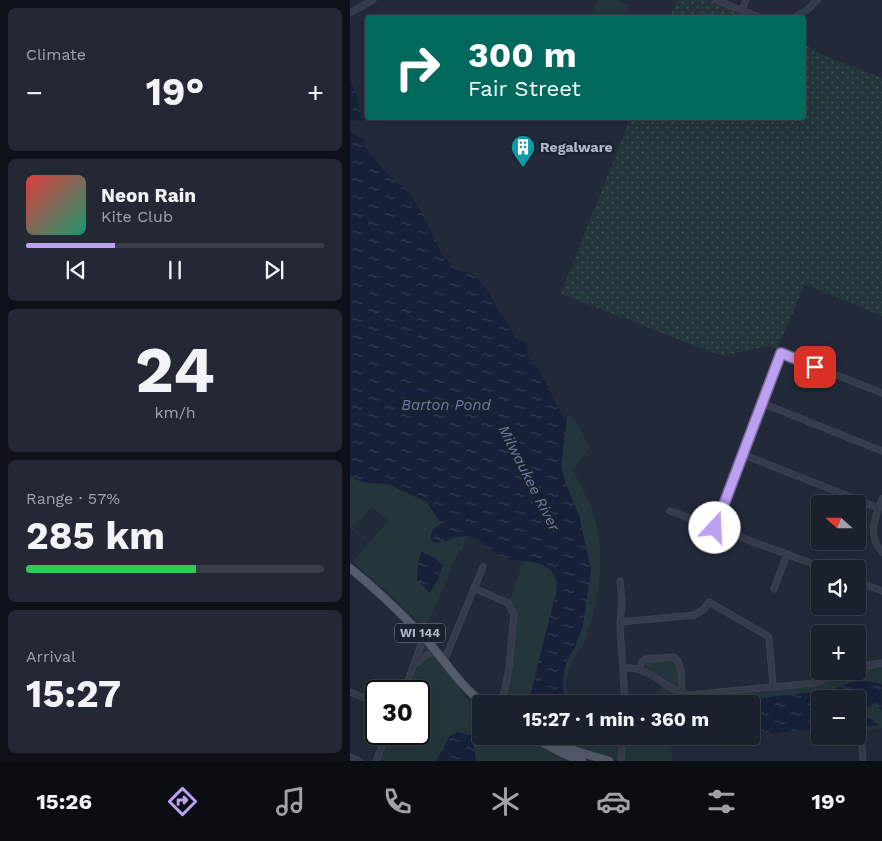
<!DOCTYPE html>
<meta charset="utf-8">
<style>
:root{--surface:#1a202c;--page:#232834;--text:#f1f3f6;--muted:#9fa3a9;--line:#383e48;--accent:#bca0f2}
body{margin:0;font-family:"Work Sans",sans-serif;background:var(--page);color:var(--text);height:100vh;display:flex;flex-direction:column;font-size:19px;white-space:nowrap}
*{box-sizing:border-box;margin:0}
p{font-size:16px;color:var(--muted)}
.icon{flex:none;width:28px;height:28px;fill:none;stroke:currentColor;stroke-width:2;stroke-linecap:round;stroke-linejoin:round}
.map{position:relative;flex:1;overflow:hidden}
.details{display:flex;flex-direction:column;gap:8px;padding:8px;background:#0e1218;width:350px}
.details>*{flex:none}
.banner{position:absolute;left:15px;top:15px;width:441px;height:105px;border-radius:5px;box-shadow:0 5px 20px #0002,0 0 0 1px var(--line);background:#00695c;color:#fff;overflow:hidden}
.needle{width:32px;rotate:291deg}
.controls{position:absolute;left:461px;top:495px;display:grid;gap:10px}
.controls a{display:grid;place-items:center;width:55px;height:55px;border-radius:5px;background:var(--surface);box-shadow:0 5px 20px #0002,0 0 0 1px var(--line);font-size:25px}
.speed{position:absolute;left:15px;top:680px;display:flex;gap:10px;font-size:25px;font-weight:700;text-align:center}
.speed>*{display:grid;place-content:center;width:65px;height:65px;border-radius:50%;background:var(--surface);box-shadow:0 5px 20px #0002,0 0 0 1px var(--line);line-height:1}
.speed .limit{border:2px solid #111;border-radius:8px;background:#fff;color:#111}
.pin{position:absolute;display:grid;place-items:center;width:42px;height:42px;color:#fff;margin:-21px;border-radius:10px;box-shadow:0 2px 8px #0006}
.me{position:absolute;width:55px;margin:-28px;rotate:20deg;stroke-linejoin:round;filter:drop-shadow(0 0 4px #0008)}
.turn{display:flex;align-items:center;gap:18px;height:105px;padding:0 20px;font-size:22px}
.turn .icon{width:65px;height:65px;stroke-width:2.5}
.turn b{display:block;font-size:35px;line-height:42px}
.big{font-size:38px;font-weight:700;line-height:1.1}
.details .card{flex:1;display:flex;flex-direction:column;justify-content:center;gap:8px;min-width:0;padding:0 18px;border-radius:8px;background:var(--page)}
.details .dial{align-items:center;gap:0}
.dial b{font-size:65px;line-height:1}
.song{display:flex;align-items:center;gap:15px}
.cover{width:60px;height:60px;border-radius:8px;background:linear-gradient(135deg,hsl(0 70% 55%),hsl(160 70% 35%))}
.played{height:5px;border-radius:2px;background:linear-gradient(90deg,var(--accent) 30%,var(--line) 30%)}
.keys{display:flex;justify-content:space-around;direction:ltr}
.heat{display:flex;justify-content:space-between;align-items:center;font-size:28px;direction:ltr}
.charge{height:8px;border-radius:4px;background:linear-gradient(90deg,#34c759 57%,var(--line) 0)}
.trip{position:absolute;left:122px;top:695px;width:288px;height:50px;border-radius:5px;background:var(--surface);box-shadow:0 5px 20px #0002,0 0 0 1px var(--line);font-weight:700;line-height:50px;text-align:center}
.tab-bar{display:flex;height:80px;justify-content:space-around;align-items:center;background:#0a0d12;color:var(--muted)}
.tab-bar .icon{width:35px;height:35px}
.tab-bar .current{color:var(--accent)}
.tab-bar b{font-size:22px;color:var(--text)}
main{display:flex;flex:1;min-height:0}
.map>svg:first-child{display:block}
</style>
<main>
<section class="details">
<div class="card"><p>Climate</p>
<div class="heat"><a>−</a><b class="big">19°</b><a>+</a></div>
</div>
<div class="card">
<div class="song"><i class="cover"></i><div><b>Neon Rain</b><p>Kite Club</p></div></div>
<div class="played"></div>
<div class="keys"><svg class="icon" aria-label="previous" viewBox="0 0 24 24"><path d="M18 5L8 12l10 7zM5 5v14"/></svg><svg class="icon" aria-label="pause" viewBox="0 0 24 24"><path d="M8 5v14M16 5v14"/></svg><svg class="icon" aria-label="next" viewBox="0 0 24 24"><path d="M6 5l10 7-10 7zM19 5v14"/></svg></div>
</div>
<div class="card dial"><b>24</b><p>km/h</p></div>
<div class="card"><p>Range · 57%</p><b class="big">285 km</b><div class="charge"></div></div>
<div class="card"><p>Arrival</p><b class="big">15:27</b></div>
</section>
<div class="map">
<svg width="532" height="761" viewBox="0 0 532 761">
<defs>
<pattern id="grass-dots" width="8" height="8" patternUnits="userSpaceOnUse" patternTransform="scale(1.25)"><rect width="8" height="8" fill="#24363b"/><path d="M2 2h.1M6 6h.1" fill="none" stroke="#415156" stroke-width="1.8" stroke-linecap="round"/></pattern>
<pattern id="water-ripples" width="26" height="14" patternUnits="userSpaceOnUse" patternTransform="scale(1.25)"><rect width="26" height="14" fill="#162038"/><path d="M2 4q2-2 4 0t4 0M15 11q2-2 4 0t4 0" fill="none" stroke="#363e53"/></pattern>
</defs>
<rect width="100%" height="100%" fill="#222a3a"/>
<g fill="url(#grass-dots)">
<path d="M327,0h31l39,17h-77z"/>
<path d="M454,45l26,13 52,20v238l-77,-32 -28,65 -10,-3 -45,10 -161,-62 69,-176h174z"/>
</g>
<g fill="#24363b" fill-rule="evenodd">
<path d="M247,0h19l13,5 -5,12h-34z"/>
<path d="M221,415l19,32 -17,23c8,17 19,35 23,53 10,40 1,88 -14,125h-3c-7,18 -25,39 -3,56 -24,-9 -11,-41 -1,-57l4,-132 -15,-36 -3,-14 6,-47z"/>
<path d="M0,476l12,6 26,2 39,18 14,23 -3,17 7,-3 22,-3 -5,15 -3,-1 -32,75 -3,3 -31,-31 -40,-35 16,-19 -19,-15zM22,507l16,14 -18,21 -18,-15 5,-7 3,1z"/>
<path d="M174,560c18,2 32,10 33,29l-27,106 -1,6 2,3h-28l12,-91 -5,-13z"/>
<path d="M78,641l38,57 15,10v28h43l23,15 21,10h-189l11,-27h29v-43h-11z"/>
<path d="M324,660l3,2 2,33 8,2 123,-11 11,-2 30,-13h7v-2l24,-4v19l-17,-3 -2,-3 -35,13 -132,13h-48l7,-1 6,-19 4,-5 -19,-11 -2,-4 3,-3z"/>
<path d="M527,703l4,7 1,-3v21l-20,3 -1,-4 17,-2 -19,-10 1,-4z"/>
<path d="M203,736h23l38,10 27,-4 13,-6h46v5l-29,2 1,18h-51l-36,-10z"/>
</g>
<g fill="url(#water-ripples)">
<path d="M0,79l6,14 6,29 -12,-2z"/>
<path d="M0,132l14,8 -1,4 18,23 16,16 8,3 19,30 19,40 16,14 14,4 11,12 34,54 8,1 2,3 -1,10 11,15 23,43 6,6 -6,47 3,14 15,36 12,54 -8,57 -8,21 -8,12 -3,12 -1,20 5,8 7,5h-44l-2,-3 28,-112c-1,-34 -30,-24 -52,-31 -12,-4 -25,-20 -37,-22 -12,-1 -23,6 -34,7l-4,-5c1,-7 5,-11 11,-14l-14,-22 -39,-18 -26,-2 -12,-6z"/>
<path d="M72,552l13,6 8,7 -4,13 -9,15 -13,-13 1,-18z"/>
<path d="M513,678l2,3 17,3 -1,27 -5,-8 -16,7 -1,5 20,7v3l-21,2v-28h-38v30l-45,4h-24v-29h-55l132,-13z"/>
<path d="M107,732l12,3h4l2,2 -2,3 3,21h-40l13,-24z"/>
<path d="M226,736h78c-27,13 -50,12 -78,0z"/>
</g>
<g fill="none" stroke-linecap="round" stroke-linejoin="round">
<path stroke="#162038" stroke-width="1" d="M123,737l8,-4"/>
<defs>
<g id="minor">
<path d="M366,0l45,18"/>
<path d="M392,10l4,-10"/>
<path d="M0,13l23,-13"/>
<path d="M443,18l14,-8 10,-10"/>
<path d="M412,403l120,48"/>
<path d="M392,454l136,54"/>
<path d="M532,499c-7,17 -15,38 0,53"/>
<path d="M320,511l157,58"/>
<path d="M365,528l66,-175 101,40"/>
<path d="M270,581l2,19 -2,26 5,78"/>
<path d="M508,581l24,10"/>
<path d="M124,588l34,15 6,11 -5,54 -4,21 -5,15"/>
<path d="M424,589l13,-35"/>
<path d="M270,622l75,-7 9,-6 5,-7 57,33 3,3 4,49"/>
<path d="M94,661l39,-94"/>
<path d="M66,664l10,-9 10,-3"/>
<path d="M508,667l24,-4"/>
<path d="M273,668c27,-3 40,21 65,27l126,-12 30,-12"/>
<path d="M289,668l3,-6 4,-3 28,-2c10,6 7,26 8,36"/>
<path d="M54,691l20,-54"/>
<path d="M0,692l26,11"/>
<path d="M512,747l1,14"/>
<path d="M0,757l9,4"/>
<path d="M26,761l11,-27"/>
<path d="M271,761l2,-25"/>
</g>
<g id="major">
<path d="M0,568c26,21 51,45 74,69 20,22 36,49 60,67"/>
<path d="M180,736l32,17 20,8"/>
<path d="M196,736l27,14 36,11"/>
</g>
</defs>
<use href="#minor" stroke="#3f4553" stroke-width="7"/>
<use href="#major" stroke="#3f4553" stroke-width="9"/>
<use href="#minor" stroke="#363c4b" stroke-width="5.5"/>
<use href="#major" stroke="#545b6b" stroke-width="8"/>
</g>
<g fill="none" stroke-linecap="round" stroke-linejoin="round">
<defs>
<path id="route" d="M365,528l66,-175 34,14"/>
</defs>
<use href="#route" stroke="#7a689d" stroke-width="12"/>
<use href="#route" stroke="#bca0f2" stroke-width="9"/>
</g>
<defs>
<symbol id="building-pin" viewBox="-11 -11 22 30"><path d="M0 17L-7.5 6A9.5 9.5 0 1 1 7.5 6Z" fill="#0f9aa8" stroke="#1b212f"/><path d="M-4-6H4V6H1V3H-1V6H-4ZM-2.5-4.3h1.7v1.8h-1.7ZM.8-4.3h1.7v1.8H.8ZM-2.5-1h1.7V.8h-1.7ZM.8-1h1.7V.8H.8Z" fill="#fff"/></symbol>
</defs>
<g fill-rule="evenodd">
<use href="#building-pin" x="159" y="133" width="28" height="38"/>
</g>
<g text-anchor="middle" stroke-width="5" stroke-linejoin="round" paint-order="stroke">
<rect fill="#1b212f" stroke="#848a99" stroke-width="1" x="45" y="623.5" width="50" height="19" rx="4"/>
<g font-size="12" font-weight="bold" fill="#b1b7c6">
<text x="70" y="637">WI 144</text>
</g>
<g font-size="14" font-weight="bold" fill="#b1b7c6" stroke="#1b212f" text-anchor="start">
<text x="190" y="152">Regalware</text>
</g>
<g font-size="15" font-style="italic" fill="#6a7ca5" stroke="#1b212f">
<text x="96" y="410">Barton Pond</text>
<text transform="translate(179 478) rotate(63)" y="5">Milwaukee River</text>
</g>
</g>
</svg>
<div class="controls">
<a><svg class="needle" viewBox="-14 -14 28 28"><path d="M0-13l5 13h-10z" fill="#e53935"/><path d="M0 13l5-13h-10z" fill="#9fa3a9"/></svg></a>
<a><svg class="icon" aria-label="sound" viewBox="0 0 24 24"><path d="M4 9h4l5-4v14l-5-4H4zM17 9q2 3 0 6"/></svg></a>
<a>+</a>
<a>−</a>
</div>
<div class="speed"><div class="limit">30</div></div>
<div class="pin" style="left:465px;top:367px;background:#d93025"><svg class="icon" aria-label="arrive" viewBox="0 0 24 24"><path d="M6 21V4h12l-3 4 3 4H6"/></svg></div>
<svg class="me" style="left:365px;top:528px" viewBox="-20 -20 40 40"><circle r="19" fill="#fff"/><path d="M0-13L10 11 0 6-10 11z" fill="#bca0f2"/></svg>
<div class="trip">15:27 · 1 min · 360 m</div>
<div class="banner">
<div class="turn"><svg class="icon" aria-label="right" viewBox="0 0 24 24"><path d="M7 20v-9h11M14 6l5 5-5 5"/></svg><div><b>300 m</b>Fair Street</div></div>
</div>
</div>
</main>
<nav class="tab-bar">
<b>15:26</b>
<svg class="icon current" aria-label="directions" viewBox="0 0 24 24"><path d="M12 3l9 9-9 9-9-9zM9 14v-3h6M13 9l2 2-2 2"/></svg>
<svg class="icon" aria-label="music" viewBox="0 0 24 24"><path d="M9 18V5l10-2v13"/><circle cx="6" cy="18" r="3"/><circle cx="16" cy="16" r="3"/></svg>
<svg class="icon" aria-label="phone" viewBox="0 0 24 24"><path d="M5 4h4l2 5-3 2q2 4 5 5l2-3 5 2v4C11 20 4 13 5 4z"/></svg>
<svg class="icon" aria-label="climate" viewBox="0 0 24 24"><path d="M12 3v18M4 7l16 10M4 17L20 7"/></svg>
<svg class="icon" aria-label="car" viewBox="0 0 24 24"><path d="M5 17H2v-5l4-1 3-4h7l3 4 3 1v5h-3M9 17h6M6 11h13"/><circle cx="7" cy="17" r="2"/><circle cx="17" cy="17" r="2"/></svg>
<svg class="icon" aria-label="filters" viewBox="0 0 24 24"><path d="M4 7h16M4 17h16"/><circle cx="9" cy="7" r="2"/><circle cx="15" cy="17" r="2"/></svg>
<b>19°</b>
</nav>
